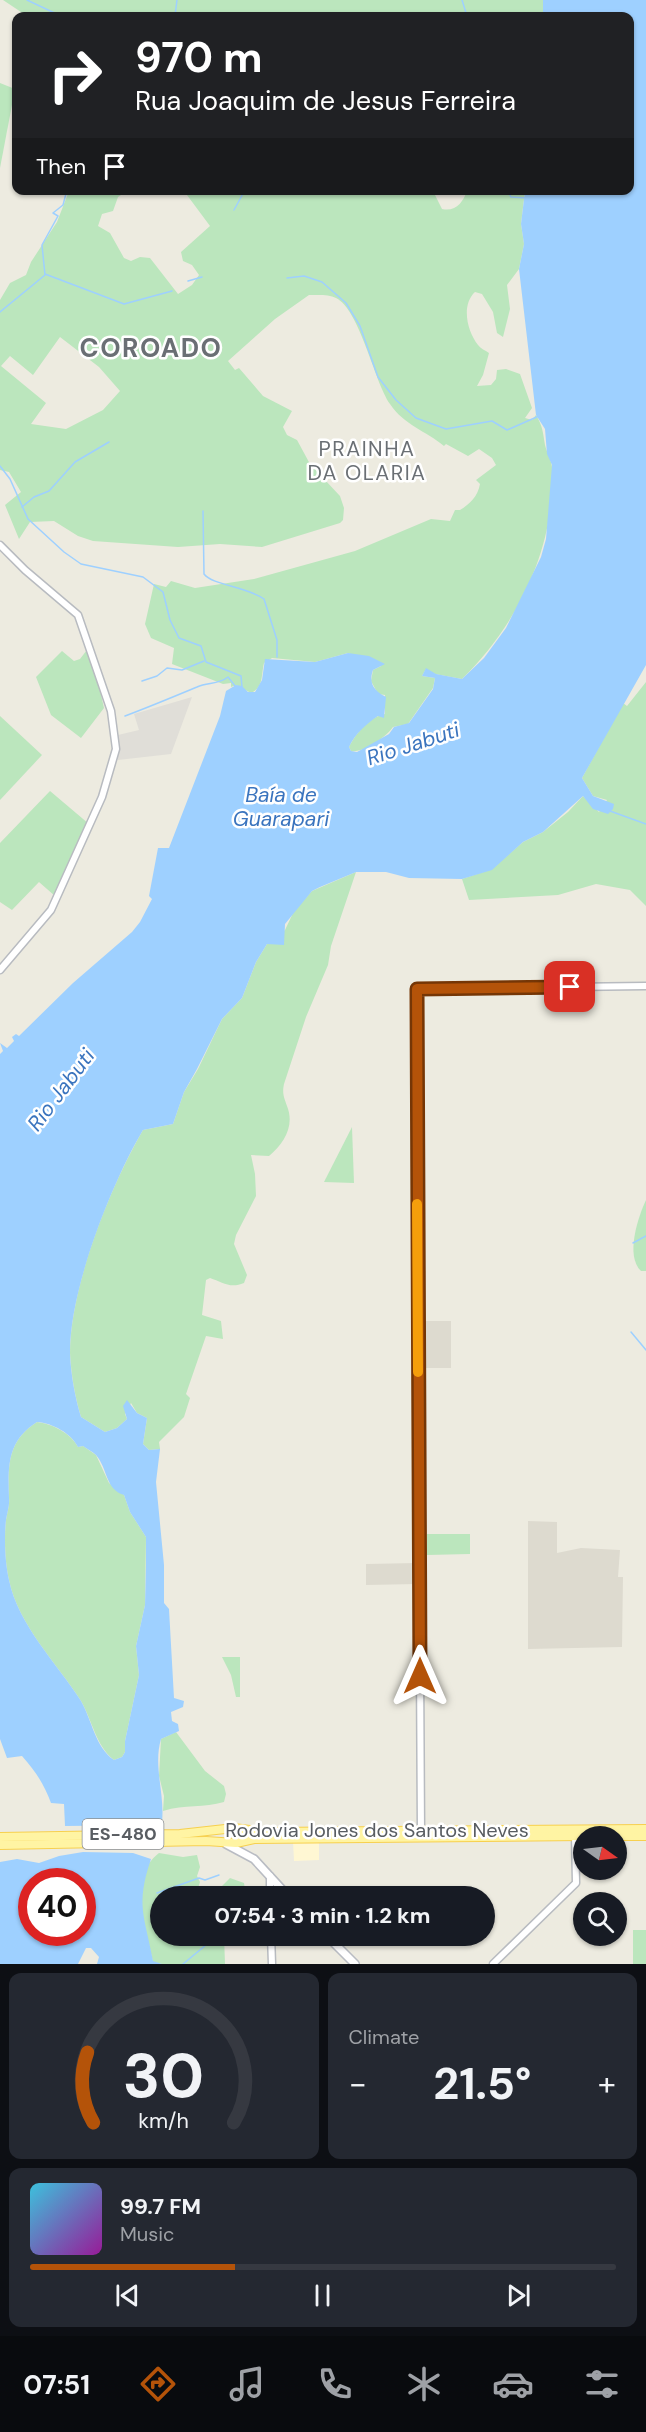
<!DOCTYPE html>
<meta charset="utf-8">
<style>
:root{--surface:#171b24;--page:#242831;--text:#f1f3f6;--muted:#9ea1a6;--line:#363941;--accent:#b45309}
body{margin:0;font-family:"DM Sans",sans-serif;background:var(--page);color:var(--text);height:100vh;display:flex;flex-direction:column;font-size:22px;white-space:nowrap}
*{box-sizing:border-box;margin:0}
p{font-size:20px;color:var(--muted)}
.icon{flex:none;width:33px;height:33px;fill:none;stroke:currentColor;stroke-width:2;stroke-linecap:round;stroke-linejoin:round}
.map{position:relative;height:1964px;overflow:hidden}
.drawer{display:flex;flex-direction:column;gap:9px;padding:9px;background:#0d0f14;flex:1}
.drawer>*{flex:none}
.guide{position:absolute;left:12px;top:12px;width:622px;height:183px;border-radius:12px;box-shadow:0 2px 4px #0004;background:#202124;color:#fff;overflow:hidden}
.needle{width:39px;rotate:104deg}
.controls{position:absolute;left:573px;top:1826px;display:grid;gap:12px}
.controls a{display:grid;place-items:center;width:54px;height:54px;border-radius:50%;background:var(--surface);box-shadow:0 2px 4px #0004;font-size:30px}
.speed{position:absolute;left:18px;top:1868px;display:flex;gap:12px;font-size:30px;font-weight:700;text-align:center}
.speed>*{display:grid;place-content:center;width:78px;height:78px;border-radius:50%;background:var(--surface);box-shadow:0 2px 4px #0004;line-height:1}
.speed .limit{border:9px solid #d22;background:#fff;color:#111}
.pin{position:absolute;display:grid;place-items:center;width:51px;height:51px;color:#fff;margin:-26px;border-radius:12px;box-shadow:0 3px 9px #0006}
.me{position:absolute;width:66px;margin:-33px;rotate:0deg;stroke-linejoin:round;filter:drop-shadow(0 0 4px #0008)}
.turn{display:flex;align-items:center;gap:21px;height:126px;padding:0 24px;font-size:27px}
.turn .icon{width:78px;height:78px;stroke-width:2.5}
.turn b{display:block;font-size:42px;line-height:51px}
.then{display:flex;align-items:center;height:57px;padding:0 24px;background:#0003;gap:12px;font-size:22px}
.big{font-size:45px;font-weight:700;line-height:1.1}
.drawer .widget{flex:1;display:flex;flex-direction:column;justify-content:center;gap:9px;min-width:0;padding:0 21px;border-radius:12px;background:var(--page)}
.drawer .dial{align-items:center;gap:0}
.dial svg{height:156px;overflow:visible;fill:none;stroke:var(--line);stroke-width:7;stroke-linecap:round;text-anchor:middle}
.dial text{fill:var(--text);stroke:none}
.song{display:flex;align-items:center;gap:18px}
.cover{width:72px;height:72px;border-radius:9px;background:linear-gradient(135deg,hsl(190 70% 55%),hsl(300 70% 35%))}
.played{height:6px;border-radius:3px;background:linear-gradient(90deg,var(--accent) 35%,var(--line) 35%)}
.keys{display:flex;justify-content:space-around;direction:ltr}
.heat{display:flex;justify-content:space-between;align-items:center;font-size:33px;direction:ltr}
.drawer .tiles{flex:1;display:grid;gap:9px;grid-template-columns:1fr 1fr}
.widget:last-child{grid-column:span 2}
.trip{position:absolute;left:150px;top:1886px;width:345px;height:60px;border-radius:30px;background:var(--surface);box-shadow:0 2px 4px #0004;font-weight:700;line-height:60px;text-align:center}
.tabs{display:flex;height:96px;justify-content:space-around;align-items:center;background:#090b0e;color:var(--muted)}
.tabs .icon{width:42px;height:42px}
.tabs .active{color:var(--accent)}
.tabs b{font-size:27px;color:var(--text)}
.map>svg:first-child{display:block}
</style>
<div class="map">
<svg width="646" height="1964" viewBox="0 0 646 1964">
<rect width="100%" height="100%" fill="#edebe0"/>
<path fill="#fff7d3" d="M293,1841h26v19l-25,1z"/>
<path fill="#e0ded8" d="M192,697l-21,57 -53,6v-25l21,-5 -5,-16z"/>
<g fill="#dddacf">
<rect x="424" y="1321" width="27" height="47"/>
<path d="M528,1521l29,1v31l24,-5 39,2 -2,27h5l-1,70 -94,2z"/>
<path d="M417,1563v21l-51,1v-21z"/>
</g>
<g fill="#bbe6bd" fill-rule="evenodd">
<path d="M3,0h540v16h-516z"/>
<path d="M0,83l15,6 -15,79z"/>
<path d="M69,191h58l-9,6 -5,14 -11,3 -4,12 12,7 14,25 7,3 9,-4 10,1 28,36 14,-9 7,-10 -7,-10 -9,-4 -2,-9 29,-26 -26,-35h249l9,18c14,3 21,-7 25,-18h58l-4,33 3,20 -5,25 -12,16 3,24 -7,28 -6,-4 -4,-21 -11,-18 -7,-2c-14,13 -8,39 3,53 3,4 7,5 11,8l-6,22 -6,11 14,-1 5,-6 1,-9 9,-1 14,5 12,34 -7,10 7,2 4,-5c7,12 7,18 9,30 2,8 6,14 7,22 4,80 -34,157 -90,212l-27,-5 -9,-5 -4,7 13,2 -2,10 -25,36 -15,3c-7,10 -29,26 -42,24l-2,-4c7,-14 20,-30 36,-33v-19l-7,-1 -7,-13 2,-11 8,-4 -33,-13 -33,9 -43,-4 -8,5c-3,12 0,24 -13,30l-15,-8 -5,2v-4l-8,1 -51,-20 2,-16 -23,-10 -6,-14 9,-40 12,3 5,-6 24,7 59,-9 101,-28 76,-32 19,2 5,-11h5c10,-6 18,-14 20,-26l-4,-4 20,-15 -4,-7 -13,-9 -11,7 -22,-12 -2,2c-18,-15 -40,-21 -54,-42 -16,-23 -30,-94 -54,-106 -7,-4 -19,-3 -27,-3l-34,24 -47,42 7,9 4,-2 24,28 29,15 -9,16 4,8 10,5 13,24 30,32 4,12 -1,12 -3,3 -78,24 -42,-3 -42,3 -85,-6 -15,-5 -24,-15 -24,1 -11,17 -14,-34 16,-13 -12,-20 -9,-2v-170l10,-17 16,-8 5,-13 26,-40zM60,337l39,30 21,24 -17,19 -37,19 -35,-5 15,-21 -45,-37 9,-10 23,19z"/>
<path d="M90,646l14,62 -23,30 -30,-23 -15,-38 26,-26 12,10 6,-2z"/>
<path d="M646,682v224l-16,-16 -34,-6 -38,11 -89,5 -7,-21 30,-10 31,-27 20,-10 25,-20 15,-16 16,16 8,-12 -14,-4 -11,-18 41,-75 4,3z"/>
<path d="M0,716l42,39 -42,45z"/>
<path d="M50,791l39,33 -34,72 -16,-14 -27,28 -12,-8v-59z"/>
<path d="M356,872l-25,74 -3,19 -22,52 -22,67c-2,10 0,13 3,22 8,20 -3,37 -18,50l-18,-1 4,19 1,22 -20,39 -2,9 13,31 -3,8c-14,6 -22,-1 -34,-5l-4,2 -4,35 19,6 2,18 -17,-3 -20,58 4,4 -6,19 -25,25 1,7 -11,1 -6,-6 4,-26 -10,-5 -6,-10 -6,11 2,5 -10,9 -12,4 -24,-15c-6,-20 -10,-43 -11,-64 0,-66 40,-166 73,-223l30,-6 11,-32 14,-23 24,-50 20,-21 14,-36 11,-18 18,-14 9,-19 18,-20z"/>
<path d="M352,1127l2,56 -30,-1z"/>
<path d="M646,1200v71h-5c-16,-15 -3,-54 5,-71z"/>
<path d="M37,1422c15,2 34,11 41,25l5,-1 13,9 13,28 15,12 6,17 16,25 -1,68 -9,41 3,29 -14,66v11l-3,5 -8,3c-18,-14 -22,-40 -33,-59 -24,-38 -63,-76 -72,-121 -4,-18 -5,-42 -3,-60 1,-7 4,-15 3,-22 -1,-32 -2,-57 28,-76z"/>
<path d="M427,1534h43v20l-43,1z"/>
<path d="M222,1657h18v40h-4l-5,-22z"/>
<path d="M176,1732l29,39 19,15 2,8 -2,8c-20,6 -39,2 -61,9l1,-15 -5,-20 2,-37z"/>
<path d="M159,1853l24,4 14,-2 3,12 -3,9 3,6 -3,9 24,-4 9,-9 14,5 2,13h-86v39h64l1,29h-63l-9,-2c-6,-33 -27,-84 6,-109z"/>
<rect x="633" y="1930" width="13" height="34"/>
</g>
<g fill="#9ed0ff" fill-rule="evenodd">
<path d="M543,0h103v665l-64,113 11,18 21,8 -1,5 -5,5 -15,-5 -10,-13 -40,36 -20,10 -31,28 -30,9 -53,-1 -23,-6h-30l-36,15 -8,4 -27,33 -1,21 -17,-1 -11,18 -14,36 -20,21 -25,50 -13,23 -11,32 -30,6c-32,54 -74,161 -73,224 1,21 5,43 11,63l24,15 12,-4 10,-9 -4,-13 4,-6 10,13 10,5 -4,26 6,6 11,-1 -4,33 8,83v38l5,6 5,89 10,3 -1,6 -12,5 1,9 6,3 1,7 -18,8c-8,27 4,55 1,83l-11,3 -86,1 -1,-22 -13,-1c-7,-19 -15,-31 -29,-47l-15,2 -7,-19v-685l3,-3 -3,-8 7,5 7,-7 -2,-4 4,-3 3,2 54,-53 59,-51 8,-10 12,-23 -3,-3 9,-48h11l51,-132 6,-25 10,-6 6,1 6,6h7l7,-12 3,-21 50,3 33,-9 21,3 16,8 -12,6c-5,14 2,21 13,27l-2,21 -6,-2c-12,8 -23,18 -29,31l2,4 6,1 32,-18 5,-7 15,-4 24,-34 2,-11 -13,-2 4,-8 10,6 26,5 22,-21 22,-30 35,-71 5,-18 6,-74 -5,-11 -2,-25 -9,-14 -17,-146 5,-25 -3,-20 4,-33 105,-1v-174h-87zM37,1422c15,1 34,11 41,25l5,-1c4,3 10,6 13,9 12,14 9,34 28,40l6,17 16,25v28l-1,40 -9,41 3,29 -14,66v11l-3,5 -8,3c-19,-13 -22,-40 -33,-59 -24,-38 -63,-76 -72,-121 -4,-18 -5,-42 -3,-60 1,-7 4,-15 3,-22 -1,-32 -2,-57 28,-76z"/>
<path d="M83,1852l50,1 18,6c-16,47 -6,57 2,102l9,3h-65l2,-7 -8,-9h-5l-8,16h-78v-102l17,-3 22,4 20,-7zM32,1881h50v51h-50z"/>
</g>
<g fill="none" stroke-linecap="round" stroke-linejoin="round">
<g stroke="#9ed0ff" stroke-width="1.5">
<path d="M27,0l34,16"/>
<path d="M462,0l5,16"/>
<path d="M175,16l2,-16"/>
<path d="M507,190l4,7 15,1"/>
<path d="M234,210l11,-20"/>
<path d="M45,274l79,30 48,-13"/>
<path d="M287,278l17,-2 18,6 24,21 14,23 18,51 18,23 20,18 30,11 46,-8 15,9 32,-14"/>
<path d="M188,281l14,-4"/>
<path d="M0,312l45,-37 -3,-30 16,-29 -5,-3 10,-8 4,-15"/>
<path d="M0,466l10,13 18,40 36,33 17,12 62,13 20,15 7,28 9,18 22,8 5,16 35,14 1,11"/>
<path d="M22,507l12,-10 15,-6 26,-29 34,-20"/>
<path d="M203,511l1,63c8,11 44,13 60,25l13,41v17"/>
<path d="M142,681l15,-5 10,-8 15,2 22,-9"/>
<path d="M125,716c24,-9 48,-19 72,-29 11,-5 21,-2 31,-10l8,10"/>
<path d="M610,811l36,13"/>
<path d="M633,1243l13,-7"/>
<path d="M631,1332l15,18"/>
<path d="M157,1893l42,-15 6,2 14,-5"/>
<path d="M183,1964l35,-29"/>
</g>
<defs>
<g id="tertiary">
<path d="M0,545l25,25 53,45 33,96 5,38 -14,48 -51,113 -51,60"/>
<path d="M421,1834l-5,-845 230,-3"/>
<path d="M270,1876v20"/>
<path d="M271,1935l1,29"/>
<path d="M493,1964l83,-81 -1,-49"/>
</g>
<g id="secondary">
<path d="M226,1844l28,15 34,37"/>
<path d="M326,1935l29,29"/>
</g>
<g id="primary">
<path d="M606,1836h40"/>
<path d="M0,1837l180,-3 54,-6 32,4 380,-3"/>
<path d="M0,1845l206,-4 30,2 18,-4 330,-3"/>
</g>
</defs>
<use href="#tertiary" stroke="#b8bbc0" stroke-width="9"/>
<use href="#secondary" stroke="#b9bcc3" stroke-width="10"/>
<use href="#primary" stroke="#f7d04f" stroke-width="10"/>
<use href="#tertiary" stroke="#fff" stroke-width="6"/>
<use href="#secondary" stroke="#fff" stroke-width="7"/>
<use href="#primary" stroke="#fff4a3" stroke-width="8"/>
</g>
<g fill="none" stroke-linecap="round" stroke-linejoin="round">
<defs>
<path id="route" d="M420,1676l-3,-687 153,-2"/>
</defs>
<use href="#route" stroke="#753606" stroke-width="15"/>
<use href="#route" stroke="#b45309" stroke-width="10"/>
<path stroke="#f59e0b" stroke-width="10" d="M417,1204l1,168"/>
</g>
<g text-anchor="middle" stroke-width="5" stroke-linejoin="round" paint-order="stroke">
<rect fill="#fff" stroke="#8b8e91" stroke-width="1.5" x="82.5" y="1819" width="81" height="30" rx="4.5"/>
<g font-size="18" font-weight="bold" fill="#595d62">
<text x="123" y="1840">ES-480</text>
</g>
<g font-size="20" fill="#595d62" stroke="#fff">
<text x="377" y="1837">Rodovia Jones dos Santos Neves</text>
</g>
<g font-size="21" letter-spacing="1.5" fill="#6a6f74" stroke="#fff">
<text x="367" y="456">PRAINHA<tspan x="367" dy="24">DA OLARIA</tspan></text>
</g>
<g font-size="21" font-style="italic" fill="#3a74be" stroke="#fff">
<text transform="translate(413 744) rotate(-18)" y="7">Rio Jabuti</text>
<text x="281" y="802">Baía de<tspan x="281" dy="24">Guarapari</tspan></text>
<text transform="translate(61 1090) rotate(-53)" y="7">Rio Jabuti</text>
</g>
<g font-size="26" font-weight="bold" letter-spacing="1.5" fill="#6a6f74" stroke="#fff">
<text x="151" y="357">COROADO</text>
</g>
</g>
</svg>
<div class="controls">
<a><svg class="needle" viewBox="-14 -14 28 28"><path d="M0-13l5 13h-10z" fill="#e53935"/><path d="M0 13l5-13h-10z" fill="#9ea1a6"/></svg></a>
<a><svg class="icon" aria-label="search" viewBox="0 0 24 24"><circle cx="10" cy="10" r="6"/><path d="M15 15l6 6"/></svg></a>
</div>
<div class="speed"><div class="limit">40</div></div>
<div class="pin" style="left:570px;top:987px;background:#d93025"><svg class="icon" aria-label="arrive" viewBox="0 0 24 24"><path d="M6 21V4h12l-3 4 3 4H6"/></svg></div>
<svg class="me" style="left:420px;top:1676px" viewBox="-20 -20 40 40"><path d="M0-17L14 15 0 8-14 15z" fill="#b45309" stroke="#fff" stroke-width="4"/></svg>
<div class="trip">07:54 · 3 min · 1.2 km</div>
<div class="guide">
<div class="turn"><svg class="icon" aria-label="right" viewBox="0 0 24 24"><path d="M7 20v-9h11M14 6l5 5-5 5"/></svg><div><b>970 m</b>Rua Joaquim de Jesus Ferreira</div></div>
<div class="then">Then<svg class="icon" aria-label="arrive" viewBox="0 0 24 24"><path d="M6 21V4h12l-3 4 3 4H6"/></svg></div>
</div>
</div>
<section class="drawer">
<div class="tiles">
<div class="widget dial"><svg viewBox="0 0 100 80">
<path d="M14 69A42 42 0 1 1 86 69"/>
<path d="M14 69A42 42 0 0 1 11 33" stroke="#b45309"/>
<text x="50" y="56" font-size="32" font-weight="700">30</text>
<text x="50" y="72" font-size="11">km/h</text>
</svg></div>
<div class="widget"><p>Climate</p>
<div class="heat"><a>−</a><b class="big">21.5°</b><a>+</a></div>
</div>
<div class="widget">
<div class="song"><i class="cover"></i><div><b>99.7 FM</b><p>Music</p></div></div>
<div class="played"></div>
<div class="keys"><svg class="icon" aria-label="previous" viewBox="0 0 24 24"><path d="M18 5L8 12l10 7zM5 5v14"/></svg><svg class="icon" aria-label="pause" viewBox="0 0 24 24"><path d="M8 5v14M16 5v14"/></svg><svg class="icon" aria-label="next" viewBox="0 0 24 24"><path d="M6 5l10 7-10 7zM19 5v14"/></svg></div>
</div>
</div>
</section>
<nav class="tabs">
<b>07:51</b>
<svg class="icon active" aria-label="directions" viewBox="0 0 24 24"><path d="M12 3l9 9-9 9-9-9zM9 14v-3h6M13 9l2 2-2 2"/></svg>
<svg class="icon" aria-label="music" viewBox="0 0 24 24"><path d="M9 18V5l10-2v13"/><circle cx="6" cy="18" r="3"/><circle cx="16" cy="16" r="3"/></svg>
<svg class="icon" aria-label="phone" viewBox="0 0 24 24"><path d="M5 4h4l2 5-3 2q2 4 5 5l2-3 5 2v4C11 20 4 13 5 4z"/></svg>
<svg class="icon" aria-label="climate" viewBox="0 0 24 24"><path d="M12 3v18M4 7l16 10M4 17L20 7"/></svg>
<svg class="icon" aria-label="car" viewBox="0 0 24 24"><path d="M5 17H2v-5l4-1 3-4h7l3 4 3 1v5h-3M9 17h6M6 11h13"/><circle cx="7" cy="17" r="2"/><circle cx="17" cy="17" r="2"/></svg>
<svg class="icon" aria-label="filters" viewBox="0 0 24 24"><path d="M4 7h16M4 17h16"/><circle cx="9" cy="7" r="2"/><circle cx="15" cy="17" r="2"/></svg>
</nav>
